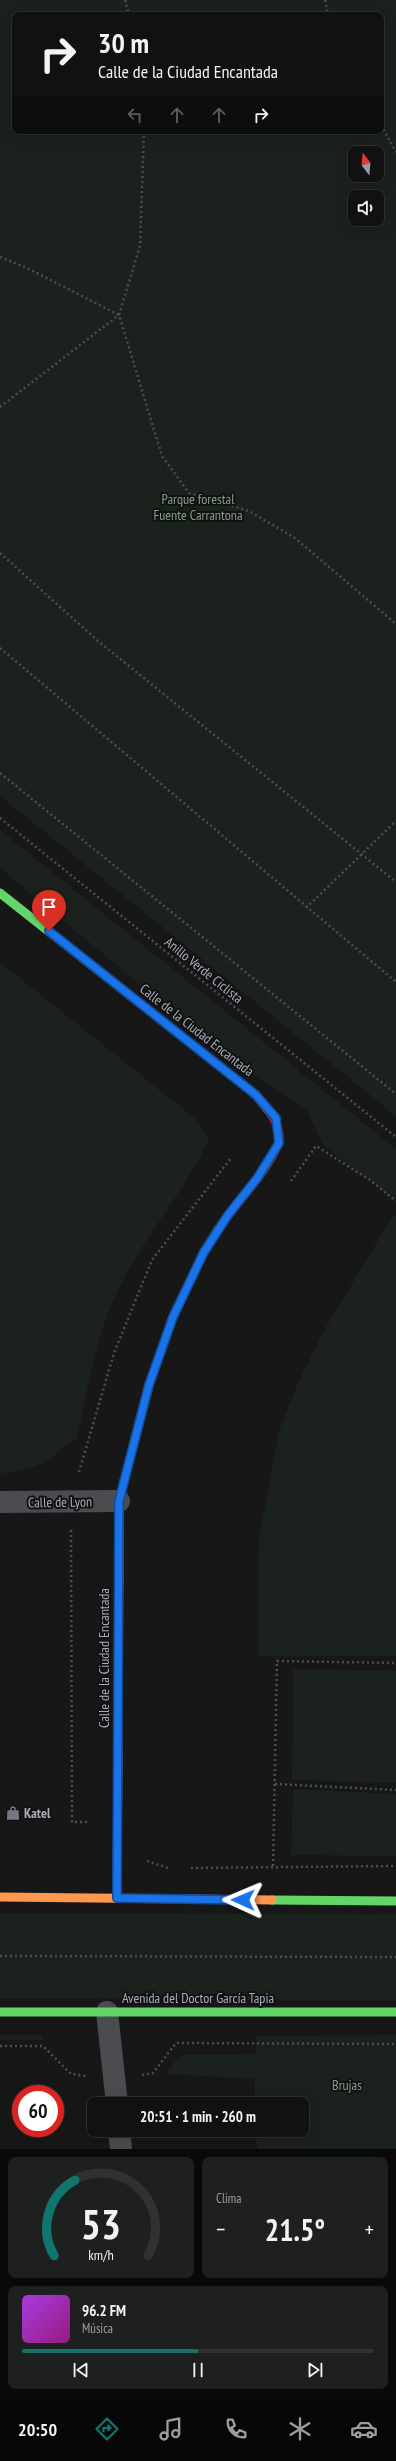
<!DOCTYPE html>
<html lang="es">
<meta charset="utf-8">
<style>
:root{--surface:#111;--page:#1e1f1f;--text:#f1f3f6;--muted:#9c9d9f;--line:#303131;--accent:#0f766e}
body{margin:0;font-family:"PT Sans Narrow",sans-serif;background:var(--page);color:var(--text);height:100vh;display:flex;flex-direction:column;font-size:15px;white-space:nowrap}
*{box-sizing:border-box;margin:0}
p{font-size:13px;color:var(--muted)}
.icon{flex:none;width:22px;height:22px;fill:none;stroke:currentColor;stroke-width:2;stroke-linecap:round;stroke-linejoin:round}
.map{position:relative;height:2149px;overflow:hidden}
.sheet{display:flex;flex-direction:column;gap:8px;padding:8px;background:#090909;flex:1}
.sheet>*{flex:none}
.hud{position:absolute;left:12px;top:12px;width:372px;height:122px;border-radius:8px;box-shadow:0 4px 16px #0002,0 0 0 1px var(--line);background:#111;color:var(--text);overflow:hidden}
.needle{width:26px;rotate:344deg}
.fabs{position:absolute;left:348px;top:146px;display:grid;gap:8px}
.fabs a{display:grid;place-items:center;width:36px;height:36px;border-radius:8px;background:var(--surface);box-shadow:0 4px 16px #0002,0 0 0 1px var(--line);font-size:20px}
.speed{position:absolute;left:12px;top:2085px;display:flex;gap:8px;font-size:20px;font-weight:700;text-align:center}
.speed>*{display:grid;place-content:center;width:52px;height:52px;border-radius:50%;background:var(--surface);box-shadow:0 4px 16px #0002,0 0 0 1px var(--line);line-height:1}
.speed .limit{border:6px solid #d22;background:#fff;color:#111}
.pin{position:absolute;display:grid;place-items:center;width:34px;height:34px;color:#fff;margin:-41px -17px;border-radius:50% 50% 50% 0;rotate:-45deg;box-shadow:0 0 4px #0007}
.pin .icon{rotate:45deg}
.me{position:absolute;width:44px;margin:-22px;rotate:271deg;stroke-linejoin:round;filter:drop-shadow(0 0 3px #0008)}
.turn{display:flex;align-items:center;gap:14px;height:84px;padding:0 20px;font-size:18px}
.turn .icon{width:52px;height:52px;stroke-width:2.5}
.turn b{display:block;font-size:28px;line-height:34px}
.lanes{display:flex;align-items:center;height:38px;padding:0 20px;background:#0003;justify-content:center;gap:20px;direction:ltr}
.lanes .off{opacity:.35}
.big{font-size:30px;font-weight:700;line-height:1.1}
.sheet .card{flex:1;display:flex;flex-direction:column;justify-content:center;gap:6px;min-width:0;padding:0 14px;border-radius:8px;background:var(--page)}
.sheet .dial{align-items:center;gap:0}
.dial svg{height:104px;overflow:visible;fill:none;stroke:var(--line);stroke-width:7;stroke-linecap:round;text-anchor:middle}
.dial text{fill:var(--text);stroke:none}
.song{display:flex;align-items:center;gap:12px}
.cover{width:48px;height:48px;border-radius:6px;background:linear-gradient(135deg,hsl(280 70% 55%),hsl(310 70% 35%))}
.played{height:4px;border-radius:2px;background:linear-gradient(90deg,var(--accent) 50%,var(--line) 50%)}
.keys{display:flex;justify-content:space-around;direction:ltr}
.heat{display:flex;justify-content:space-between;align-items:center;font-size:22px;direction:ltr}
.sheet .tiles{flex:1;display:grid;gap:8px;grid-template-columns:1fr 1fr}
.card:last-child{grid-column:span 2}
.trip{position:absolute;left:87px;top:2097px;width:222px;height:40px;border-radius:8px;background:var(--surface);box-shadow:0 4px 16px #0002,0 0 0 1px var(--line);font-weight:700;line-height:40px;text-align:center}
.tab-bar{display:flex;height:64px;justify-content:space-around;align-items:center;background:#070707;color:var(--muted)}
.tab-bar .icon{width:28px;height:28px}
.tab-bar .active{color:var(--accent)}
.tab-bar b{font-size:18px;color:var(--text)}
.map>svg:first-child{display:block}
</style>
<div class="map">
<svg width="396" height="2149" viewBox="0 0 396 2149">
<rect width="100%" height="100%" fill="#171717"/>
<g fill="#1b211c" fill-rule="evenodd">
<path d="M0,0h396v1116l-396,-320zM15,15h366v116h-366zM355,153h22v22h-22zM355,197h22v22h-22z"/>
<path d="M0,830l396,319v53l-73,-57 -16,-34 -86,-59 -221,-184z"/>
<path d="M0,962l199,160 10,18c-24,50 -61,92 -86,140 -26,49 -34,105 -46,158 -28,20 -40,35 -77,35z"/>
<path d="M394,1214l2,2v440h-138l1,-118 20,-107 18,-46 26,-53z"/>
<path d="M293,1669l103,2v112l-104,-3z"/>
<path d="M293,1789l103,5v62l-105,-1z"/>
<path d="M0,1913l396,1v86l-396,-1z"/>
<rect x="0" y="2035" width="43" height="5"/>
<path d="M396,2035v114h-139l-1,-19h46v-26h-47v-25l-89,-5 9,-13 10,-6 70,-1 1,-18z"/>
</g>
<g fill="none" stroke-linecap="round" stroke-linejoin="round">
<g stroke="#4d4e52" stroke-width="2.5" stroke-dasharray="2 3" stroke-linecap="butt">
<path d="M125,0l4,15"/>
<path d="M325,0l3,15"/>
<path d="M381,125l15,27"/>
<path d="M144,131l-4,115 -21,69 43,141 27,37 60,18 46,27 101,86"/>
<path d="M0,257l27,11 92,47"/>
<path d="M0,407l119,-92"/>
<path d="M0,553l98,88 298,241"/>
<path d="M0,648l396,334"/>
<path d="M0,773l396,321"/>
<path d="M0,818l396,319"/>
<path d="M306,908l90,-87"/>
<path d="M291,1181l25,-35 54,34 26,21"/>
<path d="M79,1472l35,-119 38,-93 79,-102"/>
<path d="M71,1530l1,292h17"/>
<path d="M275,1784l121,6"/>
<path d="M147,1861l21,7"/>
<path d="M273,1866l4,-205 119,2"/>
<path d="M191,1868l205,-2"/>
<path d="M0,1956l396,1"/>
<path d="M0,2046h43l28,28 15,2"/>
<path d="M142,2075l11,-2 23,-30 220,1"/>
</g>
<g stroke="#4b4c50" stroke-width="22">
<path d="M0,1502l119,-1"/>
<path d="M107,2012l10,92"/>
<path d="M119,2130l2,19"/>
</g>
<g stroke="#63d668" stroke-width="9">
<path d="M0,893l256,202 12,15"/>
<path d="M119,1585v-84l30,-116 24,-68 31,-65 15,-24"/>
<path d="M117,1898l1,-150"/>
<path d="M272,1900l124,1"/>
<path d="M0,2012h396"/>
</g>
<path stroke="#ff974d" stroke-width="9" d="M0,1897l272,3"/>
<g stroke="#b3261e" stroke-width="9">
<path d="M219,1228c17,-25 49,-57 59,-84 4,-11 -3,-26 -10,-34"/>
<path d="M118,1748l1,-163"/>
</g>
</g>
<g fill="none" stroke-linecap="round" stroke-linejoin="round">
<defs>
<path id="route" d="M49,931l207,164 20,23 3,25 -21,34 -30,38 -24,37 -31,65 -24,68 -30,116 -2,397 126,2"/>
</defs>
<use href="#route" stroke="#114b97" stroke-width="10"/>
<use href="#route" stroke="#1a73e8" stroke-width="7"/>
</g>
<defs>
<symbol id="shop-bare" viewBox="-9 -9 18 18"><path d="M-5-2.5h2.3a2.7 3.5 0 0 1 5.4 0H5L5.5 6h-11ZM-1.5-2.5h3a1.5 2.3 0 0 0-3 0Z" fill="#757880" stroke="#111113" stroke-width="2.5" paint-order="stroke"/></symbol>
</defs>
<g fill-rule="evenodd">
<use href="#shop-bare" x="3" y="1803" width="20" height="20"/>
</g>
<g text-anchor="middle" stroke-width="4" stroke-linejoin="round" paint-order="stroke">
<g font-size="14" fill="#7fa381" stroke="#111113">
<text x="198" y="504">Parque forestal<tspan x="198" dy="16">Fuente Carrantona</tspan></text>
<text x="347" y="2090">Brujas</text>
</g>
<g font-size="14" fill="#a8adb8" stroke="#111113">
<text transform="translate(204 970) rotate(39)" y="5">Anillo Verde Ciclista</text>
<text transform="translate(197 1030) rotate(38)" y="5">Calle de la Ciudad Encantada</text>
<text transform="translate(60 1502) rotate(-1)" y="5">Calle de Lyon</text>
<text transform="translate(104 1658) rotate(-90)" y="5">Calle de la Ciudad Encantada</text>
<text x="198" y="2003">Avenida del Doctor García Tapia</text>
</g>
<g font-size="14" font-weight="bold" fill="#a8adb8" stroke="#111113" text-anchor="start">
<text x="24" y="1818">Katel</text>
</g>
</g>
</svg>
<div class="fabs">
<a><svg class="needle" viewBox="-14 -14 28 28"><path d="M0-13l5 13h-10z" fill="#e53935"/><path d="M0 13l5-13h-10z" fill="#9c9d9f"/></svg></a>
<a><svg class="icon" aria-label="sound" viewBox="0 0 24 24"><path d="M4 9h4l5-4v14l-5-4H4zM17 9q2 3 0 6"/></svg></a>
</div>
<div class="speed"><div class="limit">60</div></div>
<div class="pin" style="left:49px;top:931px;background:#d93025"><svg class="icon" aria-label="arrive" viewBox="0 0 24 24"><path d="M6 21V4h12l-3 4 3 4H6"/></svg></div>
<svg class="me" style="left:243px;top:1900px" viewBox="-20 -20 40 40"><path d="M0-17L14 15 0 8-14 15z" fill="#1a73e8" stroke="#fff" stroke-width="4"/></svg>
<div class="trip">20:51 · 1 min · 260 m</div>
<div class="hud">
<div class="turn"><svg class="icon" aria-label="right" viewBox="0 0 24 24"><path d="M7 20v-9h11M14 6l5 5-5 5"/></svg><div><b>30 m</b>Calle de la Ciudad Encantada</div></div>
<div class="lanes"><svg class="icon off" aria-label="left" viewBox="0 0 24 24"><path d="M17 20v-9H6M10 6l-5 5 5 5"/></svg><svg class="icon off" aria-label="ahead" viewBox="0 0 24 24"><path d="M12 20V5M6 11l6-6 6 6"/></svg><svg class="icon off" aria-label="ahead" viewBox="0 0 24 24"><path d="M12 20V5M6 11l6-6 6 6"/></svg><svg class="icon" aria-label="right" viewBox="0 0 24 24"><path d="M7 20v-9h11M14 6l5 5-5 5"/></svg></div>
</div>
</div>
<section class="sheet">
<div class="tiles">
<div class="card dial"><svg viewBox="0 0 100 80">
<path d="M14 69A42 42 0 1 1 86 69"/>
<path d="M14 69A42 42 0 0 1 30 11" stroke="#0f766e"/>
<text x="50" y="56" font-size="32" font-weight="700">53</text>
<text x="50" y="72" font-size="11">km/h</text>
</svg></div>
<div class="card"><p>Clima</p>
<div class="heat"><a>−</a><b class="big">21.5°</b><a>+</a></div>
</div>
<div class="card">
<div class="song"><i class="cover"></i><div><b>96.2 FM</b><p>Música</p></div></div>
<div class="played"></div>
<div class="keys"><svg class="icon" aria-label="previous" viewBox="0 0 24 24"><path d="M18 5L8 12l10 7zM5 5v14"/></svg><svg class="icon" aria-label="pause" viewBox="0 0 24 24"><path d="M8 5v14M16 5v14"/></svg><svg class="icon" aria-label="next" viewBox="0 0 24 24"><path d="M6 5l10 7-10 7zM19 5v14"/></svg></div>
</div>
</div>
</section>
<nav class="tab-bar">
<b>20:50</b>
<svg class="icon active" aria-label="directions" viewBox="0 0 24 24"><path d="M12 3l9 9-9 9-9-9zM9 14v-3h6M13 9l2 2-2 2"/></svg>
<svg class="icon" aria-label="music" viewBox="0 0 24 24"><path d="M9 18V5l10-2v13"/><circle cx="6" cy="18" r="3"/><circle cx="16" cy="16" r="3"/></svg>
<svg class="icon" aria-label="phone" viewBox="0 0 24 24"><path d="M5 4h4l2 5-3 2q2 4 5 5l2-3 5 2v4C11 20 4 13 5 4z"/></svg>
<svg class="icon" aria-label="climate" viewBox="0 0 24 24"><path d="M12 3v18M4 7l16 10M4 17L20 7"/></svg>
<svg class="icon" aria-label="car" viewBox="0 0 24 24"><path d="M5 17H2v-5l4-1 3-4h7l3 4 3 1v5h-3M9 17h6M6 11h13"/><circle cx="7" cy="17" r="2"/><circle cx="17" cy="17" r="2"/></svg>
</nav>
